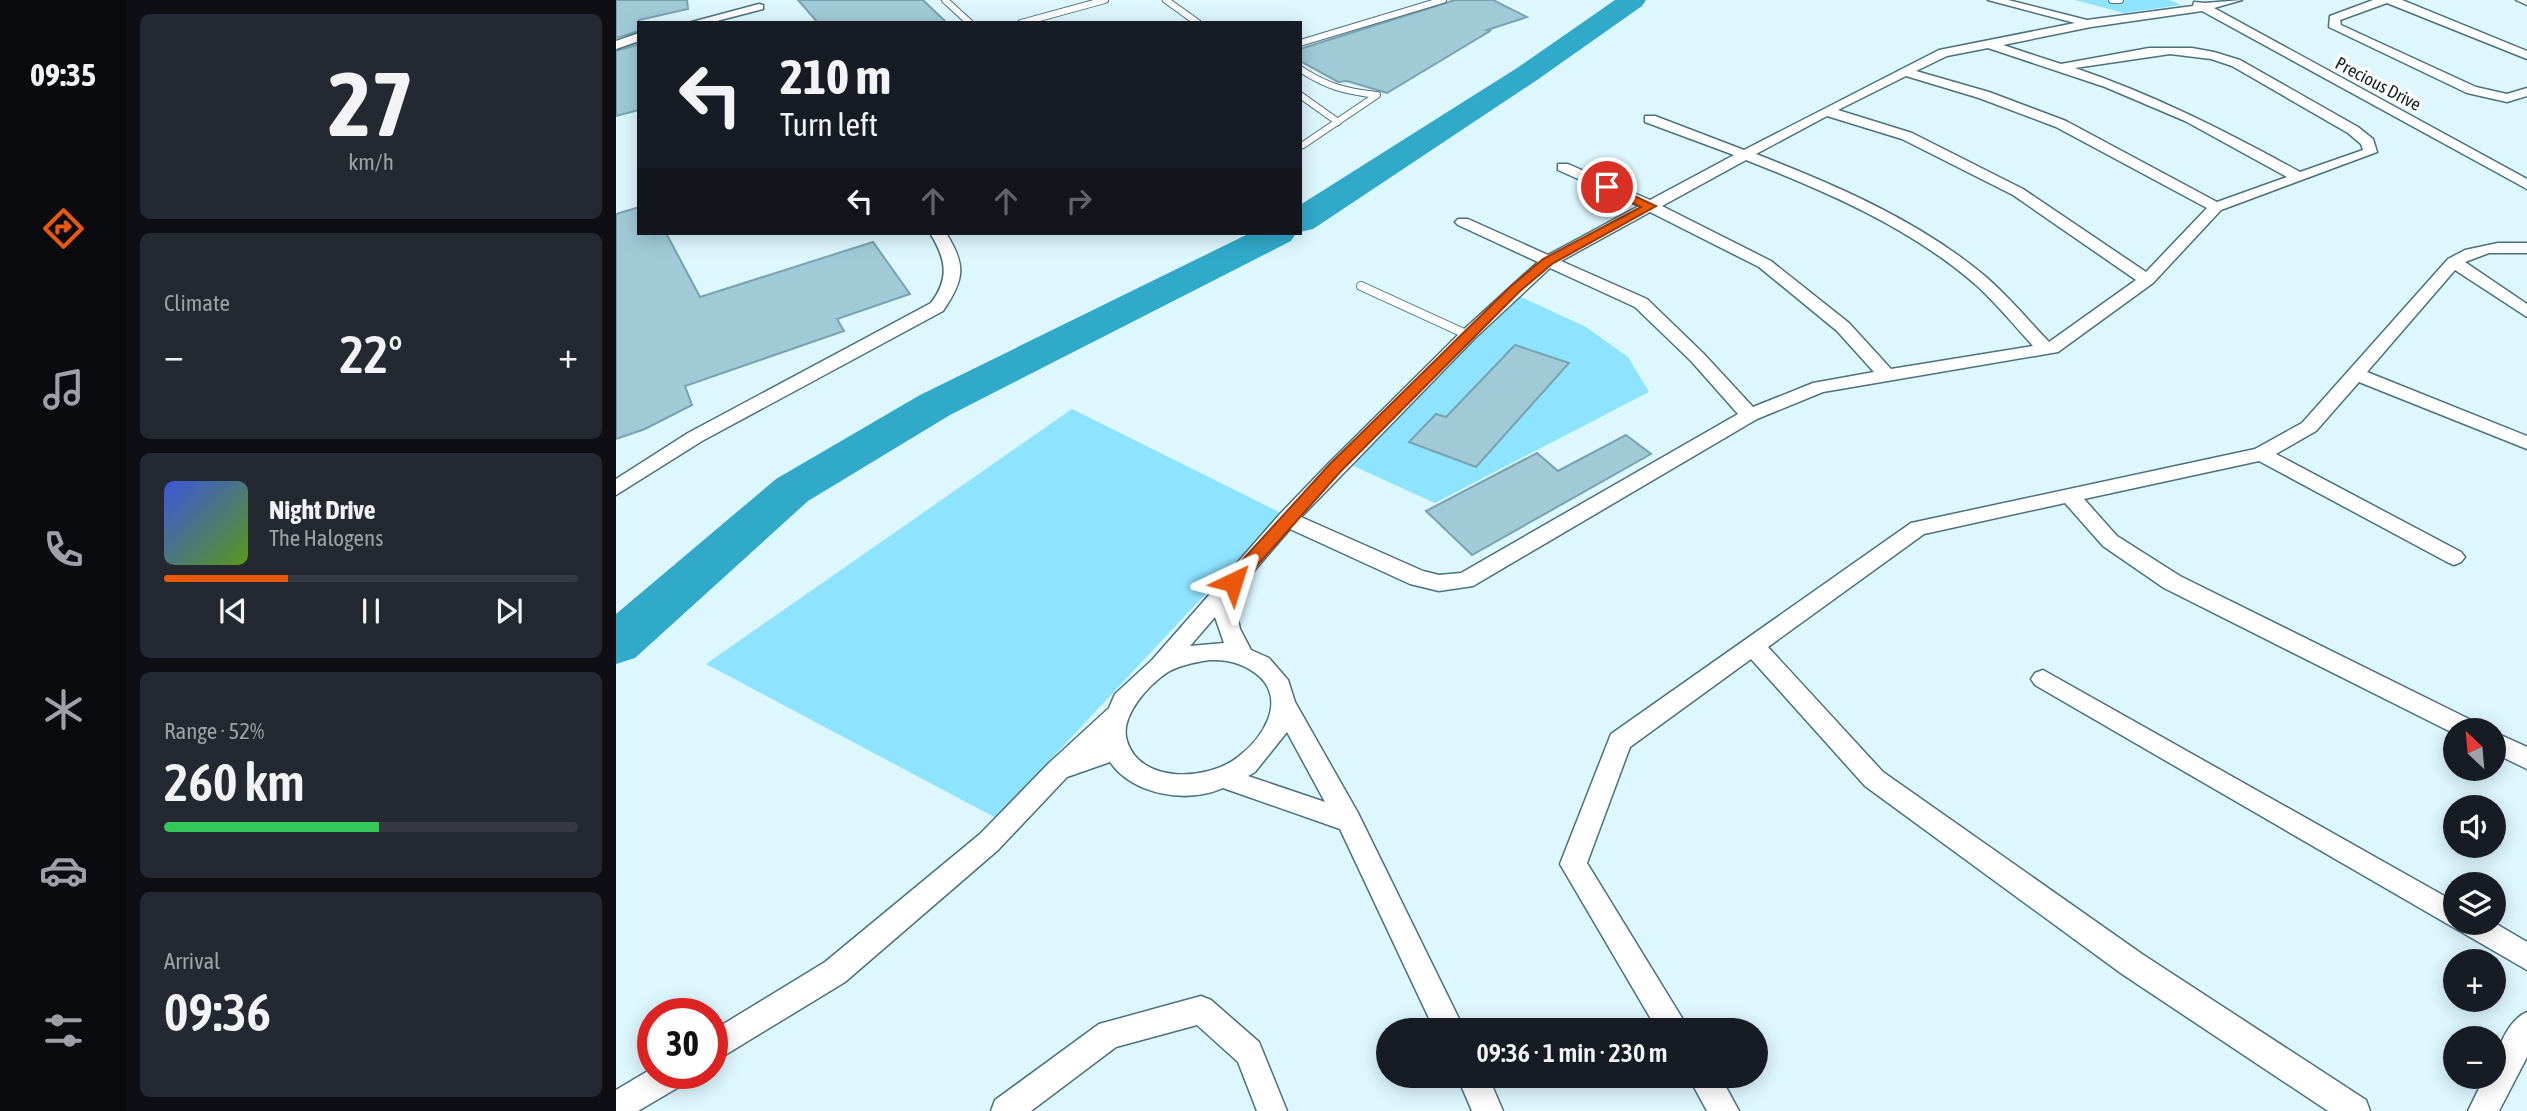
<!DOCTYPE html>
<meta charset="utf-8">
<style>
:root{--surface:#171b24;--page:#242831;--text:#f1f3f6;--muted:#9ea1a6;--line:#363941;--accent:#ea580c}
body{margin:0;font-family:"Asap Condensed",sans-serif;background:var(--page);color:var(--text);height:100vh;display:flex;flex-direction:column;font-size:26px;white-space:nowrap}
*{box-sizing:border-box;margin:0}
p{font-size:23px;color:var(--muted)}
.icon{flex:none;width:38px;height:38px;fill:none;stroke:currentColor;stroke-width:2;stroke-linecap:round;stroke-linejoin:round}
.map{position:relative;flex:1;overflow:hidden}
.drawer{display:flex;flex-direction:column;gap:14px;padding:14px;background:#0d0f14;width:490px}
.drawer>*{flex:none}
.hud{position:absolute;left:21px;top:21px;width:665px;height:214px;border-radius:0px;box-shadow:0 4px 18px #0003;background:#171b24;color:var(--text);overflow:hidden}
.needle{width:46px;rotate:334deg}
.fabs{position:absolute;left:1827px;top:718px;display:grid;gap:14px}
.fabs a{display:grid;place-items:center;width:63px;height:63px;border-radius:50%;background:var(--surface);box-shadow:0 4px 18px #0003;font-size:35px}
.speed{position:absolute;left:21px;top:998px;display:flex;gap:14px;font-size:35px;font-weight:700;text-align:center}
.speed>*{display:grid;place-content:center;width:91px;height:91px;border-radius:50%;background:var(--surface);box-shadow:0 4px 18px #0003;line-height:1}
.speed .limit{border:10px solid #d22;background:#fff;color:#111}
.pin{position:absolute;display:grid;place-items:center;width:60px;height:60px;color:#fff;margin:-30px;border:4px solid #fff;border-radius:50%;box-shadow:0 2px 7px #0007}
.me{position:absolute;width:77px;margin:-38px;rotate:41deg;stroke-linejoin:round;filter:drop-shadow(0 0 5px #0008)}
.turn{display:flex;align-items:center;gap:24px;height:147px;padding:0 28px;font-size:32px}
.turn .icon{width:91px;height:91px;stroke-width:2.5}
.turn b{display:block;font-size:49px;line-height:60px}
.lanes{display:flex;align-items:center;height:66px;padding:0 28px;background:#0003;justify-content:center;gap:35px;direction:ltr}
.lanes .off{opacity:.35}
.big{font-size:52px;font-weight:600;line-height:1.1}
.drawer .widget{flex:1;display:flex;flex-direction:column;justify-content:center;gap:10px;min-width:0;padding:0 24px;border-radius:10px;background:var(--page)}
.drawer .dial{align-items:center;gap:0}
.dial b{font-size:91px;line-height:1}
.song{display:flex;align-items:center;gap:21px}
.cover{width:84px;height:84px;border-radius:10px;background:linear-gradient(135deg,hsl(230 70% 55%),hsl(90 70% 35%))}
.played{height:7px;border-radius:4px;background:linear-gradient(90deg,var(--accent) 30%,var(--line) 30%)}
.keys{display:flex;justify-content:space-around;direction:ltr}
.heat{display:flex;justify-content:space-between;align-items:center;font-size:38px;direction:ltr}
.charge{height:10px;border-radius:5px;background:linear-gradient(90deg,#34c759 52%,var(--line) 0)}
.trip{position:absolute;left:760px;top:1018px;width:392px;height:70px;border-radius:35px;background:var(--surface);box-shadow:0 4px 18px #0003;font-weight:600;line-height:70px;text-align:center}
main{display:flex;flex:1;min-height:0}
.menu{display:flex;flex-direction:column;width:126px;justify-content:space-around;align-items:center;background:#090b0e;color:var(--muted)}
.menu .icon{width:49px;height:49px}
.menu .current{color:var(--accent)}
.menu b{font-size:32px;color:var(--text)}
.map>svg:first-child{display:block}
</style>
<main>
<nav class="menu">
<b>09:35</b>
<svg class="icon current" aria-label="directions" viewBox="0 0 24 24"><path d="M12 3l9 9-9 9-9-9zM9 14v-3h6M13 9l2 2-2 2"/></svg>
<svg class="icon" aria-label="music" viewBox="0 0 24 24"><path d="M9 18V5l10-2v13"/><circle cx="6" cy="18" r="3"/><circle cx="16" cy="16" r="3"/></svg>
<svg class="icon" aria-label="phone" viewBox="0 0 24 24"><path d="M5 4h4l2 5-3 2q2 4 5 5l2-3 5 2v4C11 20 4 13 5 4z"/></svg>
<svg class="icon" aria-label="climate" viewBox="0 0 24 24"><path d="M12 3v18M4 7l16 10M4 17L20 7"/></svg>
<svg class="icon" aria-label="car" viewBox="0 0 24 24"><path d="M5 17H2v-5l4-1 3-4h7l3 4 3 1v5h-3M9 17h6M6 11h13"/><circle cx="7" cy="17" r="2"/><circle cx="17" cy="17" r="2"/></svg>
<svg class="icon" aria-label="filters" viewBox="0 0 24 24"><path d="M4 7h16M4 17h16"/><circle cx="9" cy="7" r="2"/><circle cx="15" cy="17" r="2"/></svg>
</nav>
<section class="drawer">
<div class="widget dial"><b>27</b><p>km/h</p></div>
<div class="widget"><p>Climate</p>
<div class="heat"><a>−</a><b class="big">22°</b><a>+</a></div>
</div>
<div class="widget">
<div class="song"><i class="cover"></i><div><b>Night Drive</b><p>The Halogens</p></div></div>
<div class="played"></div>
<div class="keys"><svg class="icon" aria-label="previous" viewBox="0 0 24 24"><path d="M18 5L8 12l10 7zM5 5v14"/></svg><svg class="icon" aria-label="pause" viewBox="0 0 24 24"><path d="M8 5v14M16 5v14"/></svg><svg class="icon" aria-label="next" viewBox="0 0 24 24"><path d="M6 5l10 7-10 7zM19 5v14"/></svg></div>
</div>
<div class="widget"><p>Range · 52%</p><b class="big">260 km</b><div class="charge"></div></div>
<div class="widget"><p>Arrival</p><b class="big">09:36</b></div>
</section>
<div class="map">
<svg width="1911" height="1111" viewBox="0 0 1911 1111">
<rect width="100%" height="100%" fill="#ddf7ff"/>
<g fill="#8ee4ff">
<path d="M1459,0h95l11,5 -57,8z"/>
<path d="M901,295l69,32 42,30 21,35 -214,111 -86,-39z"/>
<path d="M456,409l209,104 -285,305 -290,-154z"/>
</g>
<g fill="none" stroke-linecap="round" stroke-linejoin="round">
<g fill="#31a9c9" fill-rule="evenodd">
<path d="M999,0h31l-4,6 -105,74 -224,149 -13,3v-27l217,-137z"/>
<path d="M634,233h46l-5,8 -341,174 -142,86 -173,157 -19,6v-50l160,-135 144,-84z"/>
</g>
</g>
<g fill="#a0cad8" stroke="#79a2af" stroke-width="2">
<path d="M0,0h71l1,9 -49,11v11l-23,7z"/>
<path d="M182,0h125l24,23h-129z"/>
<path d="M839,0h38l34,17 -40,13 3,1 -103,62 -40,-12 -9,1 -38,-21v-12z"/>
<path d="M23,44v66l-23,6v-65z"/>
<path d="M23,207v26h27l34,64 173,-55 37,52 -73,25 7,12 -159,55 7,19 -47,24 -29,10v-225z"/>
<path d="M899,345l54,18 -93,104 -67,-25 27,-28 10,3z"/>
<path d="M1010,435l25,19 -179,101 -46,-44 111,-58 21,18z"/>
</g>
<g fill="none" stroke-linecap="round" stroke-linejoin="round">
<defs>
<g id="service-far1">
<path d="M329,0l25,23"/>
<path d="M550,0l32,23"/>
<path d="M1496,0h8"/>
<path d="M405,23l84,-23"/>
<path d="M684,43l143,-43"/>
<path d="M684,69c28,18 44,22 77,26l-74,50"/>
<path d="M684,95l38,27"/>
</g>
<path id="service" d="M745,286l107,49"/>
<g id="minor">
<path d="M1372,0h20l79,20 106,-14 1,-4 11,1 37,-3 -28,8 313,171v10l-325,-178 -111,16 -88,18 58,19 88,-16h43l22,4 26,8 118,67 15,12 4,13 -156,58 -68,73 -95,69 -235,40 -66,27 -284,167 -34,5 -29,-7 -120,-55 -49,57 -4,29 3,14 11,21 18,8 19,22 7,22 63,111 107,218h-30l-95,-202 -117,-41c-36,16 -90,7 -113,-26l-43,15 -69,73 -153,132 -133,81v-32l113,-69 155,-128 69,-71 60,-55 6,-14 37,-34 128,-146 48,-50 134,-133 76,-69 -80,-37 -3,-3 3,-3h10l80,36 91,-49 -81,-36v-6h10l82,36 84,-45 -89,-33v-6h10l89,34 195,-100 136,-27zM1372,48l117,39 80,34 102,56 -70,25 -151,-81 -77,-29 -73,-21 31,-15zM1554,54l41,5 21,7 116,67 13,11 2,6 -63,22c-73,-40 -145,-77 -225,-104zM1290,76l73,22 77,29 151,81 -61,64 -123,-83 -111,-56 -74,-23zM1211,116l75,23 111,56 123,85 -87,62c-21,-22 -40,-45 -63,-65 -66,-56 -150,-92 -230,-123zM1130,160c79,31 163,67 229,124 21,19 39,41 58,62l-142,23 -42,-46 -78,-62 -109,-55zM1034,212l109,55 78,64 37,41 -61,11 -60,24 -50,-54 -56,-54 -86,-38zM934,268l85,39 56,54 47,53 -277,159 -22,2 -16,-4 -122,-54 173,-178zM599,617l9,26 -34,3zM594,660c19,-1 35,4 49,16 28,26 3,63 -21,81 -30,24 -98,27 -111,-16 -8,-24 21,-56 41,-69 12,-7 28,-10 42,-12zM671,732l38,70 -77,-26 7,-4z"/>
<path d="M1757,0h29l125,51v8l-140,-56 -47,17 1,5 135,62 31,7 20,-6v8l-20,6 -40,-9 -138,-66 1,-11z"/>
<path d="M1900,0h11v5z"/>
<path d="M143,4l4,1v4l-54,14h-21z"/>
<path d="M23,33v8l-23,8v-8z"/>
<path d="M314,233h16c20,32 19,46 -3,78l-241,130 -86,54v-16l72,-46 243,-130c19,-25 15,-44 -1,-70z"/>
<path d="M1882,243h29v10h-38l-24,9 62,42v13l-72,-47 -88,102 160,64v13l-168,-67 -43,49 -40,23 185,98 4,5 -4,5 -7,3 -7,-3 -188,-101 -175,38 33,37 63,40 297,147 4,7h-26v4l-291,-146 -61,-42 -38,-43 -141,31 -156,113 115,125 259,182 224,146 4,11h-42l-206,-137 -257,-188 -114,-127 -121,88 -43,116 103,168h-32l-98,-167 51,-130 300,-211 344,-74 47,-26 146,-164 17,-9z"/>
<path d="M1427,670l412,232v20h38l34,20v28l-492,-285 -4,-6 4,-6z"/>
<path d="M1878,732l33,15v22l-33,-16z"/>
<path d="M585,996l10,4 48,42 28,69h-30l-19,-49 -41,-37 -81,22 -85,64h-40l4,-11 104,-76z"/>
<path d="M1911,1012v45l-28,54h-31l17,-35h9c0,-21 12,-55 33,-64z"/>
<path d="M37,1068v5h35l-4,11 -46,27h-22v-21z"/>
<path d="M841,1076h31l15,35h-31z"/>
<path d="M1072,1076h32l19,35h-32z"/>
</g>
</defs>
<use href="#service-far1" stroke="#4a717e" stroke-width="8"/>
<use href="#service" stroke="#4a717e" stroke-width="10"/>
<use href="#minor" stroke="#4a717e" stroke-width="3"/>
<use href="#service-far1" stroke="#fff" stroke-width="6"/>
<use href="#service" stroke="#fff" stroke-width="8"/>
<use href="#minor" fill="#fff" fill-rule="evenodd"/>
</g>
<path fill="#ea580c" stroke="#983908" stroke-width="2" d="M991,183l49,23 -104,58 -33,28 -179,180 -101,114h-12l-2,-4 2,-5 102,-112 181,-178 33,-28 98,-52 -38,-18 -2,-2z"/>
<g text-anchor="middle" stroke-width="7" stroke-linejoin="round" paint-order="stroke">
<g font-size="18" fill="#0f2025" stroke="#fff">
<text transform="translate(1762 84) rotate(28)" y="6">Precious Drive</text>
</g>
</g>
</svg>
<div class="fabs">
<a><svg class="needle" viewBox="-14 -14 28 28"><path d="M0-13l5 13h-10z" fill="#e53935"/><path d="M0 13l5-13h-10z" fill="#9ea1a6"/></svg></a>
<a><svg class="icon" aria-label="sound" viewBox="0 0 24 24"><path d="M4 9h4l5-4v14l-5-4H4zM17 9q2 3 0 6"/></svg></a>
<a><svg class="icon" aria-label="layers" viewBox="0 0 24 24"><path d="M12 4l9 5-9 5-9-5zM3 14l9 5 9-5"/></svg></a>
<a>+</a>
<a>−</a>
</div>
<div class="speed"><div class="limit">30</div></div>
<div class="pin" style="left:991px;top:187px;background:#d93025"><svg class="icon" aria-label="arrive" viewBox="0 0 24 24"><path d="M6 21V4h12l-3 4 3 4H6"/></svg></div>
<svg class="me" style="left:617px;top:582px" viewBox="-20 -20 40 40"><path d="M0-17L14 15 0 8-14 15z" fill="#ea580c" stroke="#fff" stroke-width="4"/></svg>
<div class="trip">09:36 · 1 min · 230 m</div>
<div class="hud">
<div class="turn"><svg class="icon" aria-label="left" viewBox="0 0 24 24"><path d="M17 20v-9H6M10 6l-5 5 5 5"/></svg><div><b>210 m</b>Turn left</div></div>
<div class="lanes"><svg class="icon" aria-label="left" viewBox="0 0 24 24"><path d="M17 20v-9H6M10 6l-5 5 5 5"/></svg><svg class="icon off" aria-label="ahead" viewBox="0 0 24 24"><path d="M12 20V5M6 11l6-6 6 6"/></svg><svg class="icon off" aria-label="ahead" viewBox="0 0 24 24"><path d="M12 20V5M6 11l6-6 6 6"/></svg><svg class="icon off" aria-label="right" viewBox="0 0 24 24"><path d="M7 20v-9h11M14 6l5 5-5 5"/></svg></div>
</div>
</div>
</main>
